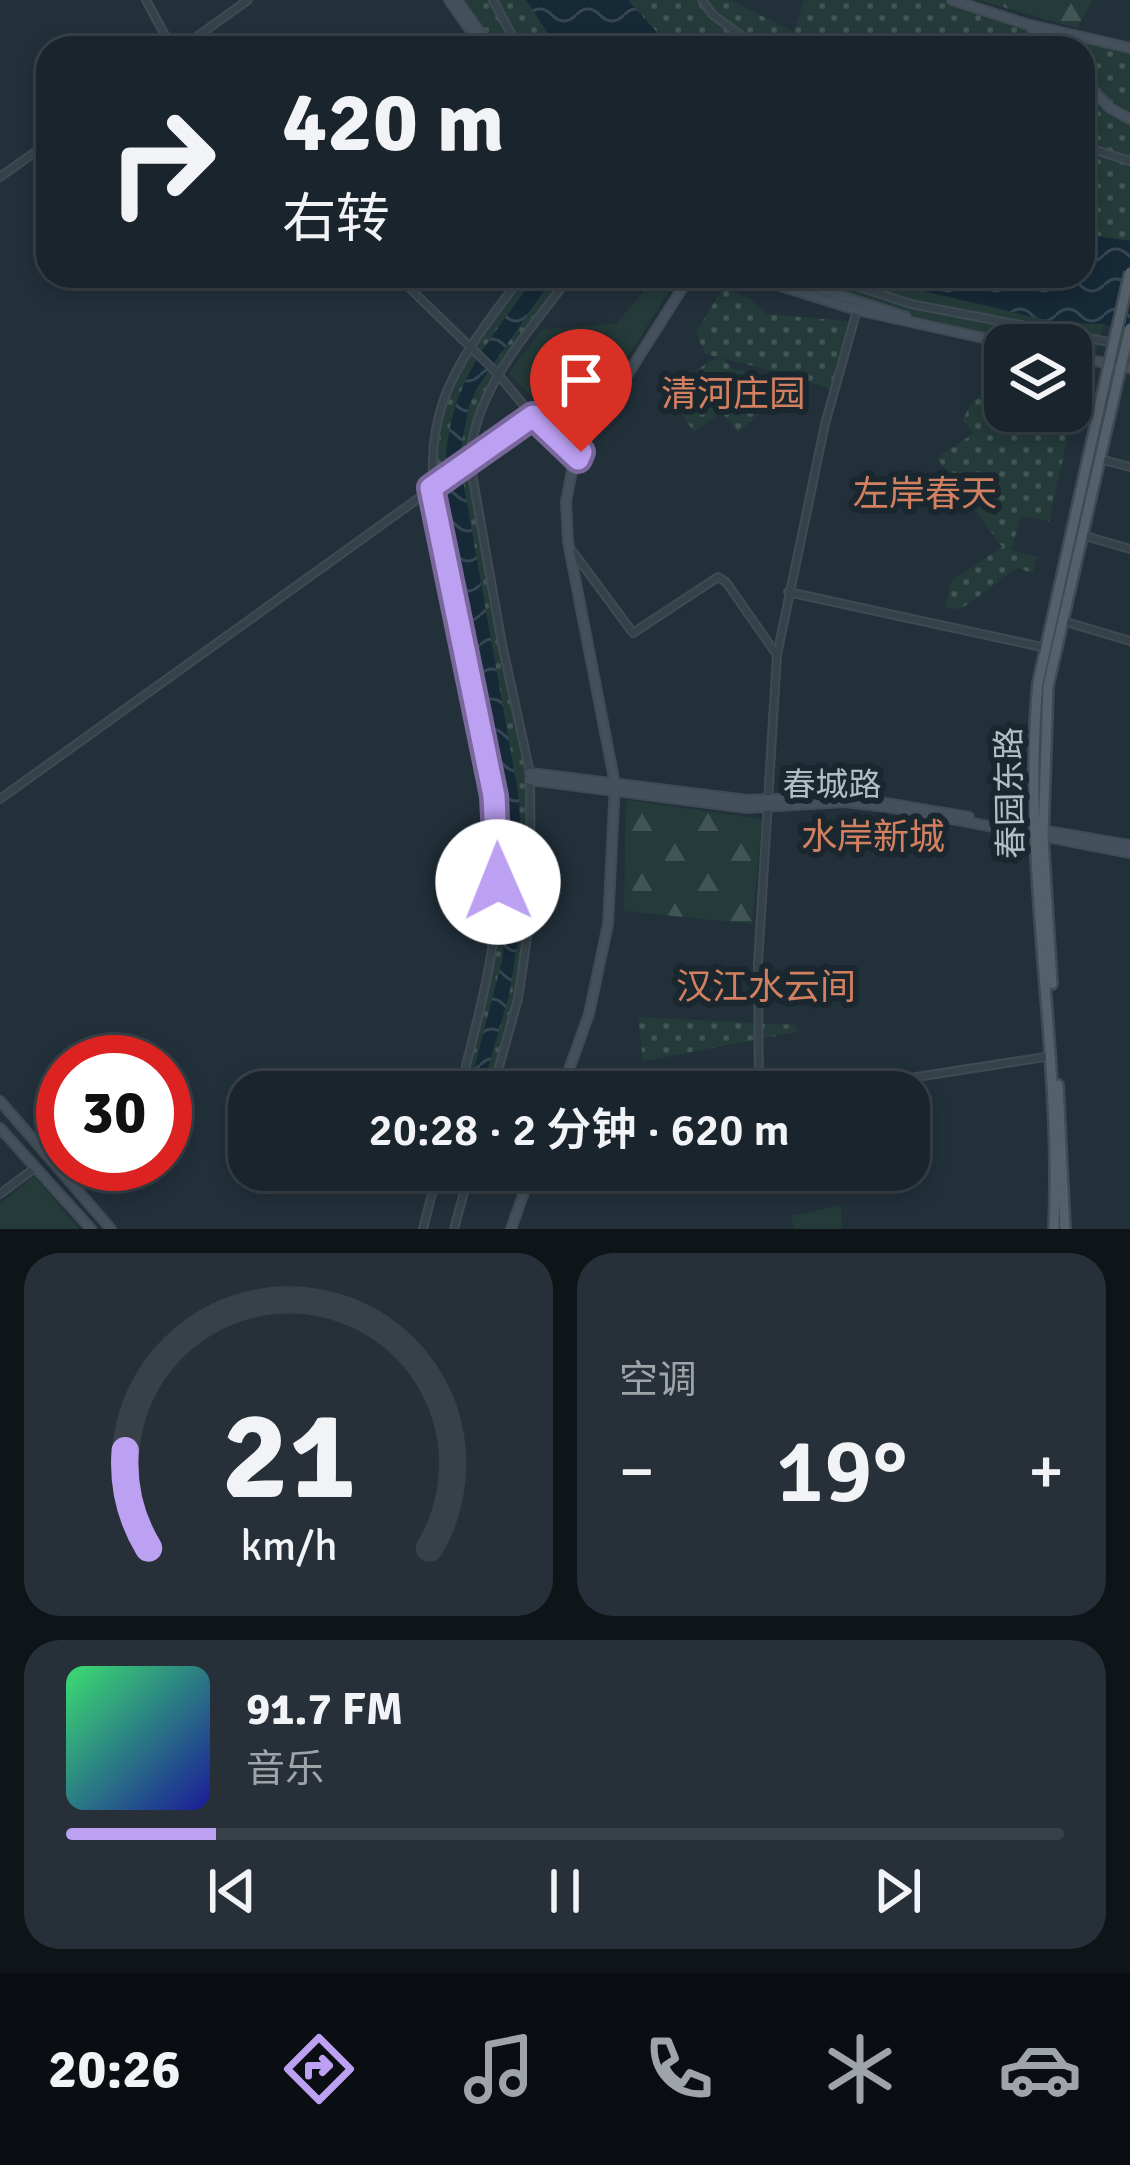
<!DOCTYPE html>
<html lang="zh">
<meta charset="utf-8">
<style>
:root{--surface:#1a242c;--page:#273038;--text:#f1f3f6;--muted:#9fa4a9;--line:#384148;--accent:#bca0f2}
body{margin:0;font-family:Signika,"Noto Sans SC",sans-serif;background:var(--page);color:var(--text);height:100vh;display:flex;flex-direction:column;font-size:45px;white-space:nowrap}
*{box-sizing:border-box;margin:0}
p{font-size:39px;color:var(--muted)}
.icon{flex:none;width:66px;height:66px;fill:none;stroke:currentColor;stroke-width:2;stroke-linecap:round;stroke-linejoin:round}
.map{position:relative;height:1229px;overflow:hidden}
.side{display:flex;flex-direction:column;gap:24px;padding:24px;background:#0e1418;flex:1}
.side>*{flex:none}
.top-card{position:absolute;left:36px;top:36px;width:1059px;height:252px;border-radius:36px;box-shadow:0 6px 18px #0003,0 0 0 3px var(--line);background:#1a242c;color:var(--text);overflow:hidden}
.controls{position:absolute;left:984px;top:324px;display:grid;gap:24px}
.controls a{display:grid;place-items:center;width:108px;height:108px;border-radius:24px;background:var(--surface);box-shadow:0 6px 18px #0003,0 0 0 3px var(--line);font-size:60px}
.speed{position:absolute;left:36px;top:1035px;display:flex;gap:24px;font-size:60px;font-weight:700;text-align:center}
.speed>*{display:grid;place-content:center;width:156px;height:156px;border-radius:50%;background:var(--surface);box-shadow:0 6px 18px #0003,0 0 0 3px var(--line);line-height:1}
.speed .limit{border:18px solid #d22;background:#fff;color:#111}
.pin{position:absolute;display:grid;place-items:center;width:102px;height:102px;color:#fff;margin:-123px -51px;border-radius:50% 50% 50% 0;rotate:-45deg;box-shadow:0 0 12px #0007}
.pin .icon{rotate:45deg}
.me{position:absolute;width:132px;margin:-66px;rotate:359deg;stroke-linejoin:round;filter:drop-shadow(0 0 9px #0008)}
.turn{display:flex;align-items:center;gap:42px;height:252px;padding:0 48px;font-size:54px}
.turn .icon{width:156px;height:156px;stroke-width:2.5}
.turn b{display:block;font-size:84px;line-height:102px}
.big{font-size:90px;font-weight:600;line-height:1.1}
.side .tile{flex:1;display:flex;flex-direction:column;justify-content:center;gap:18px;min-width:0;padding:0 42px;border-radius:36px;background:var(--page)}
.side .dial{align-items:center;gap:0}
.dial svg{height:312px;overflow:visible;fill:none;stroke:var(--line);stroke-width:7;stroke-linecap:round;text-anchor:middle}
.dial text{fill:var(--text);stroke:none}
.song{display:flex;align-items:center;gap:36px}
.cover{width:144px;height:144px;border-radius:18px;background:linear-gradient(135deg,hsl(140 70% 55%),hsl(240 70% 35%))}
.played{height:12px;border-radius:6px;background:linear-gradient(90deg,var(--accent) 15%,var(--line) 15%)}
.keys{display:flex;justify-content:space-around;direction:ltr}
.heat{display:flex;justify-content:space-between;align-items:center;font-size:66px;direction:ltr}
.side .tiles{flex:1;display:grid;gap:24px;grid-template-columns:1fr 1fr}
.tile:last-child{grid-column:span 2}
.trip{position:absolute;left:228px;top:1071px;width:702px;height:120px;border-radius:36px;background:var(--surface);box-shadow:0 6px 18px #0003,0 0 0 3px var(--line);font-weight:600;line-height:120px;text-align:center}
.menu{display:flex;height:192px;justify-content:space-around;align-items:center;background:#0a0e12;color:var(--muted)}
.menu .icon{width:84px;height:84px}
.menu .active{color:var(--accent)}
.menu b{font-size:54px;color:var(--text)}
.map>svg:first-child{display:block}
</style>
<div class="map">
<svg width="1130" height="1229" viewBox="0 0 1130 1229">
<defs>
<pattern id="forest-firs" width="22" height="20" patternUnits="userSpaceOnUse" patternTransform="scale(3)"><rect width="22" height="20" fill="#243b3a"/><path d="M5 1l3.5 6h-7zM16 11l3.5 6h-7z" fill="#415555"/></pattern>
<pattern id="park-dots" width="8" height="8" patternUnits="userSpaceOnUse" patternTransform="scale(3)"><rect width="8" height="8" fill="#243b3a"/><path d="M2 2h.1M6 6h.1" fill="none" stroke="#415555" stroke-width="1.8" stroke-linecap="round"/></pattern>
<pattern id="water-waves" width="16" height="10" patternUnits="userSpaceOnUse" patternTransform="scale(3)"><rect width="16" height="10" fill="#162937"/><path d="M0 5q4-4 8 0t8 0" fill="none" stroke="#364652"/></pattern>
</defs>
<rect width="100%" height="100%" fill="#22303a"/>
<g fill="#243b3a">
<path d="M781,276h79l195,46 49,2 -10,37 -23,-5v-11h-56l-68,-13z"/>
<path d="M34,1176l45,53h-79v-25z"/>
<path d="M841,1205l1,24h-48l-3,-13z"/>
</g>
<g fill="url(#forest-firs)">
<path d="M978,0h115l-16,28z"/>
<path d="M668,277l6,7 -97,151h-10l-58,-62 34,-44 73,-5 37,-43z"/>
<path d="M626,800l136,19 -10,105 -128,-13z"/>
</g>
<g fill="url(#park-dots)">
<path d="M453,0h73l32,48h-70z"/>
<path d="M628,0h102l64,32 10,-32h148l178,48v193l-47,-6v-187h-412z"/>
<path d="M522,276h48l-89,127 -11,59 32,182 28,129 1,137 -13,89 -27,93h-32c21,-80 43,-159 40,-243 -2,-84 -27,-170 -45,-252 -14,-66 -34,-131 -10,-198 17,-46 49,-84 78,-123z"/>
<path d="M727,288l26,13 13,13 80,7 6,6 -18,63 -44,-15 -85,-21 -9,-22 25,-41z"/>
<path d="M720,357l12,11 33,9 -13,12 17,16 -31,28 -17,-21 -27,20 -19,-27c12,-21 21,-41 45,-48z"/>
<path d="M1003,383l2,28h46l20,11 -22,99 -28,-5 -10,34 25,7 -3,16 -16,-5 -56,41 -16,-1 7,-28 50,-33 -65,-89 37,-25 -11,-12c6,-19 21,-32 40,-38z"/>
<path d="M638,1017l158,8 1,7 -154,29z"/>
</g>
<g fill="url(#water-waves)">
<path d="M526,0h102l43,48h-113z"/>
<path d="M1083,234l47,7v95l-26,-12 -49,-2 -195,-46h223z"/>
<path d="M536,276h18l-77,112 -8,18 -10,52 60,340 4,112 -14,85 -28,97h-13l35,-135 5,-115 -5,-55 -58,-300c-1,-99 36,-135 91,-211z"/>
</g>
<g fill="none" stroke-linecap="round" stroke-linejoin="round">
<defs>
<g id="street">
<path d="M146,0l26,48"/>
<path d="M493,0l26,48"/>
<path d="M702,0l11,15 45,33"/>
<path d="M181,48l67,-48"/>
<path d="M1083,146l47,15"/>
<path d="M0,177l48,-34"/>
<path d="M826,276l85,28 203,39"/>
<path d="M533,416l45,43"/>
<path d="M1100,459l30,8"/>
<path d="M1082,535l48,14"/>
<path d="M573,552l60,81 85,-56 8,5 51,73"/>
<path d="M788,592l258,56"/>
<path d="M1063,621l67,20"/>
<path d="M0,799l533,-383 -38,-45 -98,-95"/>
<path d="M459,1092c21,-80 43,-159 40,-243 -2,-87 -28,-176 -45,-261 -14,-65 -34,-122 -10,-189 17,-46 49,-84 78,-123"/>
<path d="M492,1092l26,-93 13,-89 -1,-137 -28,-129 -32,-182c3,-73 59,-129 100,-186"/>
<path d="M759,1092l-1,-129 19,-308 48,-231 32,-114"/>
<path d="M821,1092l230,-36"/>
<path d="M0,1194l35,-26"/>
<path d="M423,1229l15,-59"/>
<path d="M454,1229l16,-59"/>
</g>
<g id="secondary">
<path d="M449,0l34,48"/>
<path d="M457,0l34,48"/>
<path d="M952,0l74,24 104,24"/>
<path d="M1032,29l24,19"/>
<path d="M1083,80l27,28 20,11"/>
<path d="M749,276l108,34 158,35"/>
<path d="M781,276l125,41"/>
<path d="M1071,356l59,12"/>
<path d="M530,773l218,27 96,-4 125,21"/>
<path d="M530,780l217,28 98,-6 49,6 236,45"/>
<path d="M1007,824l123,21"/>
<path d="M561,1092l28,-78 19,-90 7,-140 -47,-242 -2,-40 6,-31 16,-34 102,-161"/>
<path d="M0,1101l111,128"/>
<path d="M0,1128l91,101"/>
<path d="M511,1229l21,-59"/>
</g>
<g id="primary">
<path d="M1052,984l-9,-146 5,-152 73,-320"/>
<path d="M1058,1085l7,144"/>
<path d="M1054,1229c8,-183 -33,-364 -16,-546l71,-319"/>
</g>
</defs>
<use href="#street" stroke="#3f4b53" stroke-width="10"/>
<use href="#secondary" stroke="#3f4b53" stroke-width="12"/>
<use href="#primary" stroke="#3f4b53" stroke-width="14"/>
<use href="#street" stroke="#36424a" stroke-width="6"/>
<use href="#secondary" stroke="#44515d" stroke-width="8"/>
<use href="#primary" stroke="#54616b" stroke-width="9"/>
<defs>
<g id="primary-bridge">
<path d="M1109,364l21,-92"/>
<path d="M1121,366l9,-38"/>
</g>
</defs>
<use href="#primary-bridge" stroke="#3f4b53" stroke-width="14" stroke-linecap="butt"/>
<use href="#primary-bridge" stroke="#54616b" stroke-width="9"/>
</g>
<g fill="none" stroke-linecap="round" stroke-linejoin="round">
<defs>
<path id="route" d="M498,882l-4,-86 -63,-308 102,-72 45,43 3,-7"/>
</defs>
<use href="#route" stroke="#7a689d" stroke-width="30"/>
<use href="#route" stroke="#bca0f2" stroke-width="21"/>
</g>
<g text-anchor="middle" stroke-width="12" stroke-linejoin="round" paint-order="stroke">
<g font-size="33" fill="#b1bdc6" stroke="#1b272f">
<text x="832" y="796">春城路</text>
<text transform="translate(1009 793) rotate(-91)" y="12">春园东路</text>
</g>
<g font-size="36" fill="#d28060" stroke="#1b272f">
<text x="733" y="406">清河庄园</text>
<text x="925" y="506">左岸春天</text>
<text x="873" y="849">水岸新城</text>
<text x="766" y="999">汉江水云间</text>
</g>
</g>
</svg>
<div class="controls">
<a><svg class="icon" aria-label="layers" viewBox="0 0 24 24"><path d="M12 4l9 5-9 5-9-5zM3 14l9 5 9-5"/></svg></a>
</div>
<div class="speed"><div class="limit">30</div></div>
<div class="pin" style="left:581px;top:452px;background:#d93025"><svg class="icon" aria-label="arrive" viewBox="0 0 24 24"><path d="M6 21V4h12l-3 4 3 4H6"/></svg></div>
<svg class="me" style="left:498px;top:882px" viewBox="-20 -20 40 40"><circle r="19" fill="#fff"/><path d="M0-13L10 11 0 6-10 11z" fill="#bca0f2"/></svg>
<div class="trip">20:28 · 2 分钟 · 620 m</div>
<div class="top-card">
<div class="turn"><svg class="icon" aria-label="right" viewBox="0 0 24 24"><path d="M7 20v-9h11M14 6l5 5-5 5"/></svg><div><b>420 m</b>右转</div></div>
</div>
</div>
<section class="side">
<div class="tiles">
<div class="tile dial"><svg viewBox="0 0 100 80">
<path d="M14 69A42 42 0 1 1 86 69"/>
<path d="M14 69A42 42 0 0 1 8 44" stroke="#bca0f2"/>
<text x="50" y="56" font-size="32" font-weight="700">21</text>
<text x="50" y="72" font-size="11">km/h</text>
</svg></div>
<div class="tile"><p>空调</p>
<div class="heat"><a>−</a><b class="big">19°</b><a>+</a></div>
</div>
<div class="tile">
<div class="song"><i class="cover"></i><div><b>91.7 FM</b><p>音乐</p></div></div>
<div class="played"></div>
<div class="keys"><svg class="icon" aria-label="previous" viewBox="0 0 24 24"><path d="M18 5L8 12l10 7zM5 5v14"/></svg><svg class="icon" aria-label="pause" viewBox="0 0 24 24"><path d="M8 5v14M16 5v14"/></svg><svg class="icon" aria-label="next" viewBox="0 0 24 24"><path d="M6 5l10 7-10 7zM19 5v14"/></svg></div>
</div>
</div>
</section>
<nav class="menu">
<b>20:26</b>
<svg class="icon active" aria-label="directions" viewBox="0 0 24 24"><path d="M12 3l9 9-9 9-9-9zM9 14v-3h6M13 9l2 2-2 2"/></svg>
<svg class="icon" aria-label="music" viewBox="0 0 24 24"><path d="M9 18V5l10-2v13"/><circle cx="6" cy="18" r="3"/><circle cx="16" cy="16" r="3"/></svg>
<svg class="icon" aria-label="phone" viewBox="0 0 24 24"><path d="M5 4h4l2 5-3 2q2 4 5 5l2-3 5 2v4C11 20 4 13 5 4z"/></svg>
<svg class="icon" aria-label="climate" viewBox="0 0 24 24"><path d="M12 3v18M4 7l16 10M4 17L20 7"/></svg>
<svg class="icon" aria-label="car" viewBox="0 0 24 24"><path d="M5 17H2v-5l4-1 3-4h7l3 4 3 1v5h-3M9 17h6M6 11h13"/><circle cx="7" cy="17" r="2"/><circle cx="17" cy="17" r="2"/></svg>
</nav>
